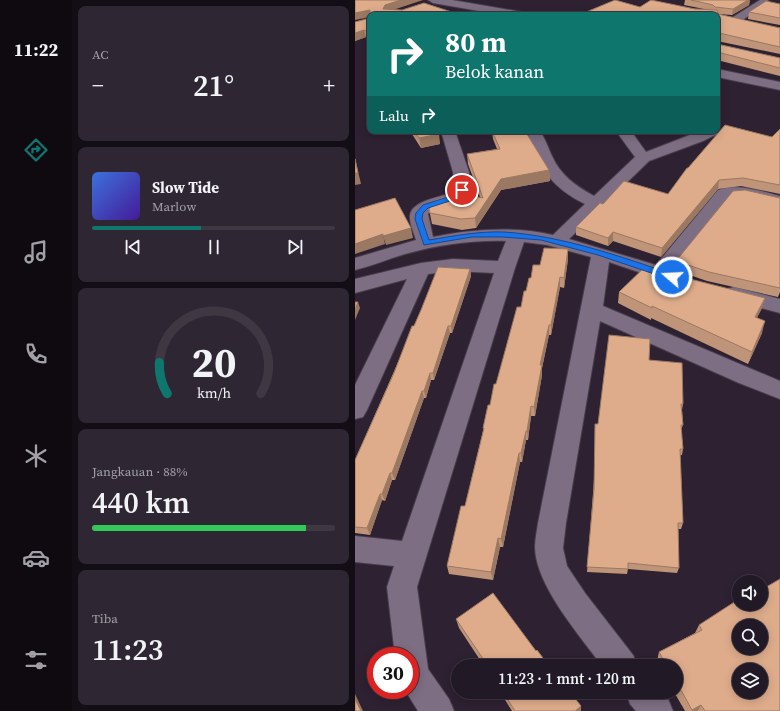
<!DOCTYPE html>
<html lang="id">
<meta charset="utf-8">
<style>
:root{--surface:#221926;--page:#2e2632;--text:#f1f3f6;--muted:#a2a0a7;--line:#3f3843;--accent:#0f766e}
body{margin:0;font-family:"Source Serif 4",serif;background:var(--page);color:var(--text);height:100vh;display:flex;flex-direction:column;font-size:15px;white-space:nowrap}
*{box-sizing:border-box;margin:0}
p{font-size:13px;color:var(--muted)}
.icon{flex:none;width:22px;height:22px;fill:none;stroke:currentColor;stroke-width:2;stroke-linecap:round;stroke-linejoin:round}
.map{position:relative;flex:1;overflow:hidden}
.sheet{display:flex;flex-direction:column;gap:6px;padding:6px;background:#130e15;width:283px}
.sheet>*{flex:none}
.guide{position:absolute;left:12px;top:12px;width:353px;height:122px;border-radius:8px;box-shadow:0 2px 10px #0003,0 0 0 1px var(--line);background:#0f766e;color:#fff;overflow:hidden}
.fabs{position:absolute;left:377px;top:575px;display:grid;gap:8px}
.fabs a{display:grid;place-items:center;width:36px;height:36px;border-radius:50%;background:var(--surface);box-shadow:0 2px 10px #0003,0 0 0 1px var(--line);font-size:20px}
.speed{position:absolute;left:12px;top:647px;display:flex;gap:8px;font-size:20px;font-weight:700;text-align:center}
.speed>*{display:grid;place-content:center;width:52px;height:52px;border-radius:50%;background:var(--surface);box-shadow:0 2px 10px #0003,0 0 0 1px var(--line);line-height:1}
.speed .limit{border:6px solid #d22;background:#fff;color:#111}
.pin{position:absolute;display:grid;place-items:center;width:34px;height:34px;color:#fff;margin:-17px;border:2px solid #fff;border-radius:50%;box-shadow:0 1px 4px #0007}
.me{position:absolute;width:44px;margin:-22px;rotate:289deg;stroke-linejoin:round;filter:drop-shadow(0 0 3px #0008)}
.turn{display:flex;align-items:center;gap:14px;height:84px;padding:0 12px;font-size:18px}
.turn .icon{width:52px;height:52px;stroke-width:2.5}
.turn b{display:block;font-size:28px;line-height:34px}
.then{display:flex;align-items:center;height:38px;padding:0 12px;background:#0003;gap:8px;font-size:15px}
.big{font-size:30px;font-weight:600;line-height:1.1}
.sheet .widget{flex:1;display:flex;flex-direction:column;justify-content:center;gap:6px;min-width:0;padding:0 14px;border-radius:8px;background:var(--page)}
.sheet .dial{align-items:center;gap:0}
.dial svg{height:104px;overflow:visible;fill:none;stroke:var(--line);stroke-width:7;stroke-linecap:round;text-anchor:middle}
.dial text{fill:var(--text);stroke:none}
.song{display:flex;align-items:center;gap:12px}
.cover{width:48px;height:48px;border-radius:6px;background:linear-gradient(135deg,hsl(220 70% 55%),hsl(260 70% 35%))}
.played{height:4px;border-radius:2px;background:linear-gradient(90deg,var(--accent) 45%,var(--line) 45%)}
.keys{display:flex;justify-content:space-around;direction:ltr}
.heat{display:flex;justify-content:space-between;align-items:center;font-size:22px;direction:ltr}
.charge{height:6px;border-radius:3px;background:linear-gradient(90deg,#34c759 88%,var(--line) 0)}
.trip{position:absolute;left:96px;top:659px;width:232px;height:40px;border-radius:20px;background:var(--surface);box-shadow:0 2px 10px #0003,0 0 0 1px var(--line);font-weight:600;line-height:40px;text-align:center}
main{display:flex;flex:1;min-height:0}
.tab-bar{display:flex;flex-direction:column;width:72px;justify-content:space-around;align-items:center;background:#0e0a0f;color:var(--muted)}
.tab-bar .icon{width:28px;height:28px}
.tab-bar .active{color:var(--accent)}
.tab-bar b{font-size:18px;color:var(--text)}
.map>svg:first-child{display:block}
</style>
<main>
<nav class="tab-bar">
<b>11:22</b>
<svg class="icon active" aria-label="directions" viewBox="0 0 24 24"><path d="M12 3l9 9-9 9-9-9zM9 14v-3h6M13 9l2 2-2 2"/></svg>
<svg class="icon" aria-label="music" viewBox="0 0 24 24"><path d="M9 18V5l10-2v13"/><circle cx="6" cy="18" r="3"/><circle cx="16" cy="16" r="3"/></svg>
<svg class="icon" aria-label="phone" viewBox="0 0 24 24"><path d="M5 4h4l2 5-3 2q2 4 5 5l2-3 5 2v4C11 20 4 13 5 4z"/></svg>
<svg class="icon" aria-label="climate" viewBox="0 0 24 24"><path d="M12 3v18M4 7l16 10M4 17L20 7"/></svg>
<svg class="icon" aria-label="car" viewBox="0 0 24 24"><path d="M5 17H2v-5l4-1 3-4h7l3 4 3 1v5h-3M9 17h6M6 11h13"/><circle cx="7" cy="17" r="2"/><circle cx="17" cy="17" r="2"/></svg>
<svg class="icon" aria-label="filters" viewBox="0 0 24 24"><path d="M4 7h16M4 17h16"/><circle cx="9" cy="7" r="2"/><circle cx="15" cy="17" r="2"/></svg>
</nav>
<section class="sheet">
<div class="widget"><p>AC</p>
<div class="heat"><a>−</a><b class="big">21°</b><a>+</a></div>
</div>
<div class="widget">
<div class="song"><i class="cover"></i><div><b>Slow Tide</b><p>Marlow</p></div></div>
<div class="played"></div>
<div class="keys"><svg class="icon" aria-label="previous" viewBox="0 0 24 24"><path d="M18 5L8 12l10 7zM5 5v14"/></svg><svg class="icon" aria-label="pause" viewBox="0 0 24 24"><path d="M8 5v14M16 5v14"/></svg><svg class="icon" aria-label="next" viewBox="0 0 24 24"><path d="M6 5l10 7-10 7zM19 5v14"/></svg></div>
</div>
<div class="widget dial"><svg viewBox="0 0 100 80">
<path d="M14 69A42 42 0 1 1 86 69"/>
<path d="M14 69A42 42 0 0 1 8 45" stroke="#0f766e"/>
<text x="50" y="56" font-size="32" font-weight="700">20</text>
<text x="50" y="72" font-size="11">km/h</text>
</svg></div>
<div class="widget"><p>Jangkauan · 88%</p><b class="big">440 km</b><div class="charge"></div></div>
<div class="widget"><p>Tiba</p><b class="big">11:23</b></div>
</section>
<div class="map">
<svg width="425" height="711" viewBox="0 0 425 711">
<rect width="100%" height="100%" fill="#2e2132"/>
<g fill="none" stroke-linecap="round" stroke-linejoin="round">
<defs>
<g id="minor">
<path d="M73,0h24l70,12 6,3h-26l-69,-12z"/>
<path d="M405,0h8l1,2 -31,21h-8l-2,-2 2,-2z"/>
<path d="M362,69l63,13v8l-63,-13z"/>
<path d="M362,128l2,3 -2,3 -14,7 -54,20 -80,78 87,26 62,-75c21,-7 41,1 62,6v10l-37,-9 -13,1 -58,72 7,3 3,4 -3,4 -7,2 -7,-2 -56,-19 -6,44 177,75v18l-41,-16 -139,-62 -34,202 -3,25 4,18 18,27 48,62 5,11h-36c-21,-29 -67,-81 -67,-119 0,-8 2,-16 3,-24l53,-266 -44,-12 -23,-3 -9,26 -98,319 11,82 21,30 5,12h-36l-13,-21h5v-34h-15l-8,-69 7,-21 -39,-4v-26l47,5 92,-268 -41,-2 -25,3 -61,136 -4,7 -8,2v-34l52,-106 -52,14v-14l66,-16 32,-4 45,2 8,-20c-34,-1 -68,4 -101,13 -17,5 -33,12 -50,16v-12l61,-18c-2,-7 -7,-17 -6,-25 2,-14 30,-18 41,-22l3,-3 -1,-18 -12,-41h14l14,41 1,19 -7,10 -32,10 -3,3 5,23c39,-8 81,-11 120,-2l32,-31c-32,-16 -45,-34 -57,-68l3,-3 5,-2 5,2c5,7 7,15 11,23 8,19 24,30 42,40l41,-39 -19,-26h15l15,21 54,-21h17z"/>
<path d="M379,287l46,12v14l-53,-14 -3,-5 3,-5z"/>
<path d="M271,692h36l6,7 5,12h-37l-6,-7z"/>
</g>
</defs>
<use href="#minor" stroke="#493e4c" stroke-width="2"/>
<use href="#minor" fill="#7e6e83" fill-rule="evenodd"/>
</g>
<g fill="#bf9478">
<path d="M330,0h65l-1,5 -17,10 -14,-1 62,14v26l-63,-13 -77,-34 64,2 -20,-4z"/>
<path d="M425,4v21l-32,-6 1,-7z"/>
<path d="M15,18v21l-4,-2 -11,4v-19z"/>
<path d="M362,43v1l63,14v18l-63,-16z"/>
<path d="M425,129v65l-39,-8 -23,3 -57,68 -48,-16 -5,5 -32,-11v-8l27,-23 65,-10 20,-26 84,-31z"/>
<path d="M55,131h27l3,13 -19,4z"/>
<path d="M137,131h33l24,39 1,11 -49,9 -25,38 -14,2 -30,-6 -3,-15 51,-12 -12,-33 -1,-10 30,-5 -4,-10z"/>
<path d="M425,198v94l-2,5 -71,-16 -32,-11 1,-9z"/>
<path d="M213,249v10l-4,29 -4,-1 -9,48h-2l-7,33v7l-7,41h-4l-3,24h-2l-4,22h-2l-17,85h-3l-7,33 -44,-6 -2,-8 18,-60 18,-75v-3l13,-44 30,-93 5,-13 9,-13z"/>
<path d="M115,269l1,7 -19,57h-2l-16,47h-3l-5,18h-2l-29,82h-3l-7,21 -3,-1 -12,35 -15,-2v-73l66,-150z"/>
<path d="M335,279l75,19 -4,12 -4,7 5,16 -14,31 -97,-46v2l-33,-17 1,-11z"/>
<path d="M294,360l34,44 -1,6 1,15 -2,5 2,19 -1,6h-2l3,68 -2,6h-3l1,39 -2,5 -49,-4 -1,5 -40,-2 6,-79 5,-69z"/>
<path d="M101,619l80,32 13,15h-65l-25,-38z"/>
<path d="M344,625l81,86h-95l-11,-19h2v-26h-16l-3,-5 2,-9 36,-19z"/>
<path d="M145,692h70l11,14v5h-69z"/>
</g>
<g fill="#9b7861">
<path d="M46,0h22l-36,12 -4,-3 2,-4z"/>
<path d="M393,0h2l-1,5 -17,10 1,-6z"/>
<path d="M15,10v7l-15,3v-7z"/>
<path d="M9,30l2,7 -11,4v-8z"/>
<path d="M84,134l1,10 -19,4 -2,-10z"/>
<path d="M0,158l6,26 -6,1z"/>
<path d="M194,170l1,11 -49,9 -25,38 -1,-10 26,-39z"/>
<path d="M364,180l-1,9 -57,68 1,-9z"/>
<path d="M56,228l2,10 -27,7 -3,-9z"/>
<path d="M258,232v9l-5,5v-8z"/>
<path d="M28,234l2,10 -30,10v-10z"/>
<path d="M213,249v10l-4,29v-10z"/>
<path d="M115,269l1,7 -19,57 -1,-7z"/>
<path d="M205,277v10l-9,48v-10z"/>
<path d="M410,298l-4,12 -9,18 3,-11z"/>
<path d="M3,302l2,6 -5,12v-10z"/>
<path d="M410,321l-3,12 -14,31 4,-12z"/>
<path d="M194,325v10l-7,33v7l-7,41 -1,-9 6,-42z"/>
<path d="M93,326l2,7 -16,47 -1,-7z"/>
<path d="M75,373l1,7 -5,18 -2,-7z"/>
<path d="M67,391l2,7 -29,82 -3,-7z"/>
<path d="M176,406v10l-3,24 -1,-9z"/>
<path d="M171,431v9l-4,22 -1,-9z"/>
<path d="M164,453l1,9 -17,85 -2,-8z"/>
<path d="M35,473l2,7 -7,21 -3,-7z"/>
<path d="M25,494l2,6 -12,35 -3,-7z"/>
<path d="M143,538l2,9 -7,33 -2,-8z"/>
<path d="M0,694l8,17h-2l-6,-12z"/>
<path d="M346,705l-3,6h-6v-1z"/>
<path d="M226,706v5h-6z"/>
</g>
<g fill="#deac8b" stroke="#9b7861" fill-rule="evenodd">
<path d="M0,0h46l-16,5 -2,4 19,1 22,-7 37,12h-91v2v-7l-15,3z"/>
<path d="M260,0l25,7 11,-7 44,9 22,1 1,4 62,14v19l-61,-14 -2,1v-19h-138z"/>
<path d="M336,0h57l-15,9 -18,-2 -2,-2z"/>
<path d="M411,1l14,3v14l-31,-6z"/>
<path d="M15,18v15l-6,-3 -9,3v-11z"/>
<path d="M362,43v1l63,14v10l-63,-16z"/>
<path d="M370,125l47,12 8,-8v56l-37,-7 -24,2 -57,68 -49,-16 -5,6 -32,-11 24,-24 3,1 21,-23 44,13 19,-26h1z"/>
<path d="M59,131h23l2,3 -20,4z"/>
<path d="M137,131h33l24,39 -48,9 -26,39 -14,1 -31,-6 -1,-4 7,-9 21,-7 26,5 -16,-44 33,-5z"/>
<path d="M0,159l3,14h-3z"/>
<path d="M390,190l35,8v90l-71,-16 -33,-11 57,-70z"/>
<path d="M40,198l16,30 -28,8v-2l-28,10v-34z"/>
<path d="M189,248l24,1 -4,29 -4,-1 -9,48h-2l-9,40h2l-8,42 -3,-1 -4,25h-1l-5,22h-2l-18,86 -3,-1 -7,34 -44,-6 14,-60h4l19,-78h-1l5,-23h2l4,-21h2l21,-77h4l3,-16h2l3,-13h2l2,-13h7z"/>
<path d="M292,265l43,14 75,19 -10,19 10,4 -13,31 -100,-46v2l-33,-16z"/>
<path d="M83,267l32,2 -19,57h-3l-15,47h-3l-6,18h-2l-30,82h-2l-8,21h-2l-13,34 -12,-1v-67l39,-87 18,-47h2l7,-16z"/>
<path d="M0,302h3l-3,8z"/>
<path d="M254,335l41,4 -1,21 33,3 1,41h-2l2,21h-2l2,24h-3l3,74h-5l1,45 -51,-5v6l-41,-2 7,-77 1,-66h3z"/>
<path d="M425,579v132h-75l-4,-6 -9,5 -16,-29v-15h-9l-8,-14 43,-22 -3,-5 40,-26v5h22v-14zM384,626h22v22h-22zM384,670h22v22h-22z"/>
<path d="M138,593l43,58 1,-1 12,16h-61l-32,-47z"/>
<path d="M148,692h67l11,14 -6,5h-60z"/>
<path d="M0,699l6,12h-6z"/>
</g>
<path fill="#1a73e8" stroke="#114b97" d="M107,188l4,2 -7,8 -31,10 -5,5 -1,6 7,21c25,-4 50,-9 75,-8 59,4 115,24 171,43l1,2 -1,2h-6l-71,-24 -57,-15 -38,-3h-31l-48,8 -9,-26 1,-6 7,-8 31,-10z"/>
</svg>
<div class="fabs">
<a><svg class="icon" aria-label="sound" viewBox="0 0 24 24"><path d="M4 9h4l5-4v14l-5-4H4zM17 9q2 3 0 6"/></svg></a>
<a><svg class="icon" aria-label="search" viewBox="0 0 24 24"><circle cx="10" cy="10" r="6"/><path d="M15 15l6 6"/></svg></a>
<a><svg class="icon" aria-label="layers" viewBox="0 0 24 24"><path d="M12 4l9 5-9 5-9-5zM3 14l9 5 9-5"/></svg></a>
</div>
<div class="speed"><div class="limit">30</div></div>
<div class="pin" style="left:107px;top:190px;background:#d93025"><svg class="icon" aria-label="arrive" viewBox="0 0 24 24"><path d="M6 21V4h12l-3 4 3 4H6"/></svg></div>
<svg class="me" style="left:317px;top:277px" viewBox="-20 -20 40 40"><circle r="17" fill="#1a73e8" stroke="#fff" stroke-width="3"/><path d="M0-11L8 9 0 5-8 9z" fill="#fff"/></svg>
<div class="trip">11:23 · 1 mnt · 120 m</div>
<div class="guide">
<div class="turn"><svg class="icon" aria-label="right" viewBox="0 0 24 24"><path d="M7 20v-9h11M14 6l5 5-5 5"/></svg><div><b>80 m</b>Belok kanan</div></div>
<div class="then">Lalu<svg class="icon" aria-label="right" viewBox="0 0 24 24"><path d="M7 20v-9h11M14 6l5 5-5 5"/></svg></div>
</div>
</div>
</main>
